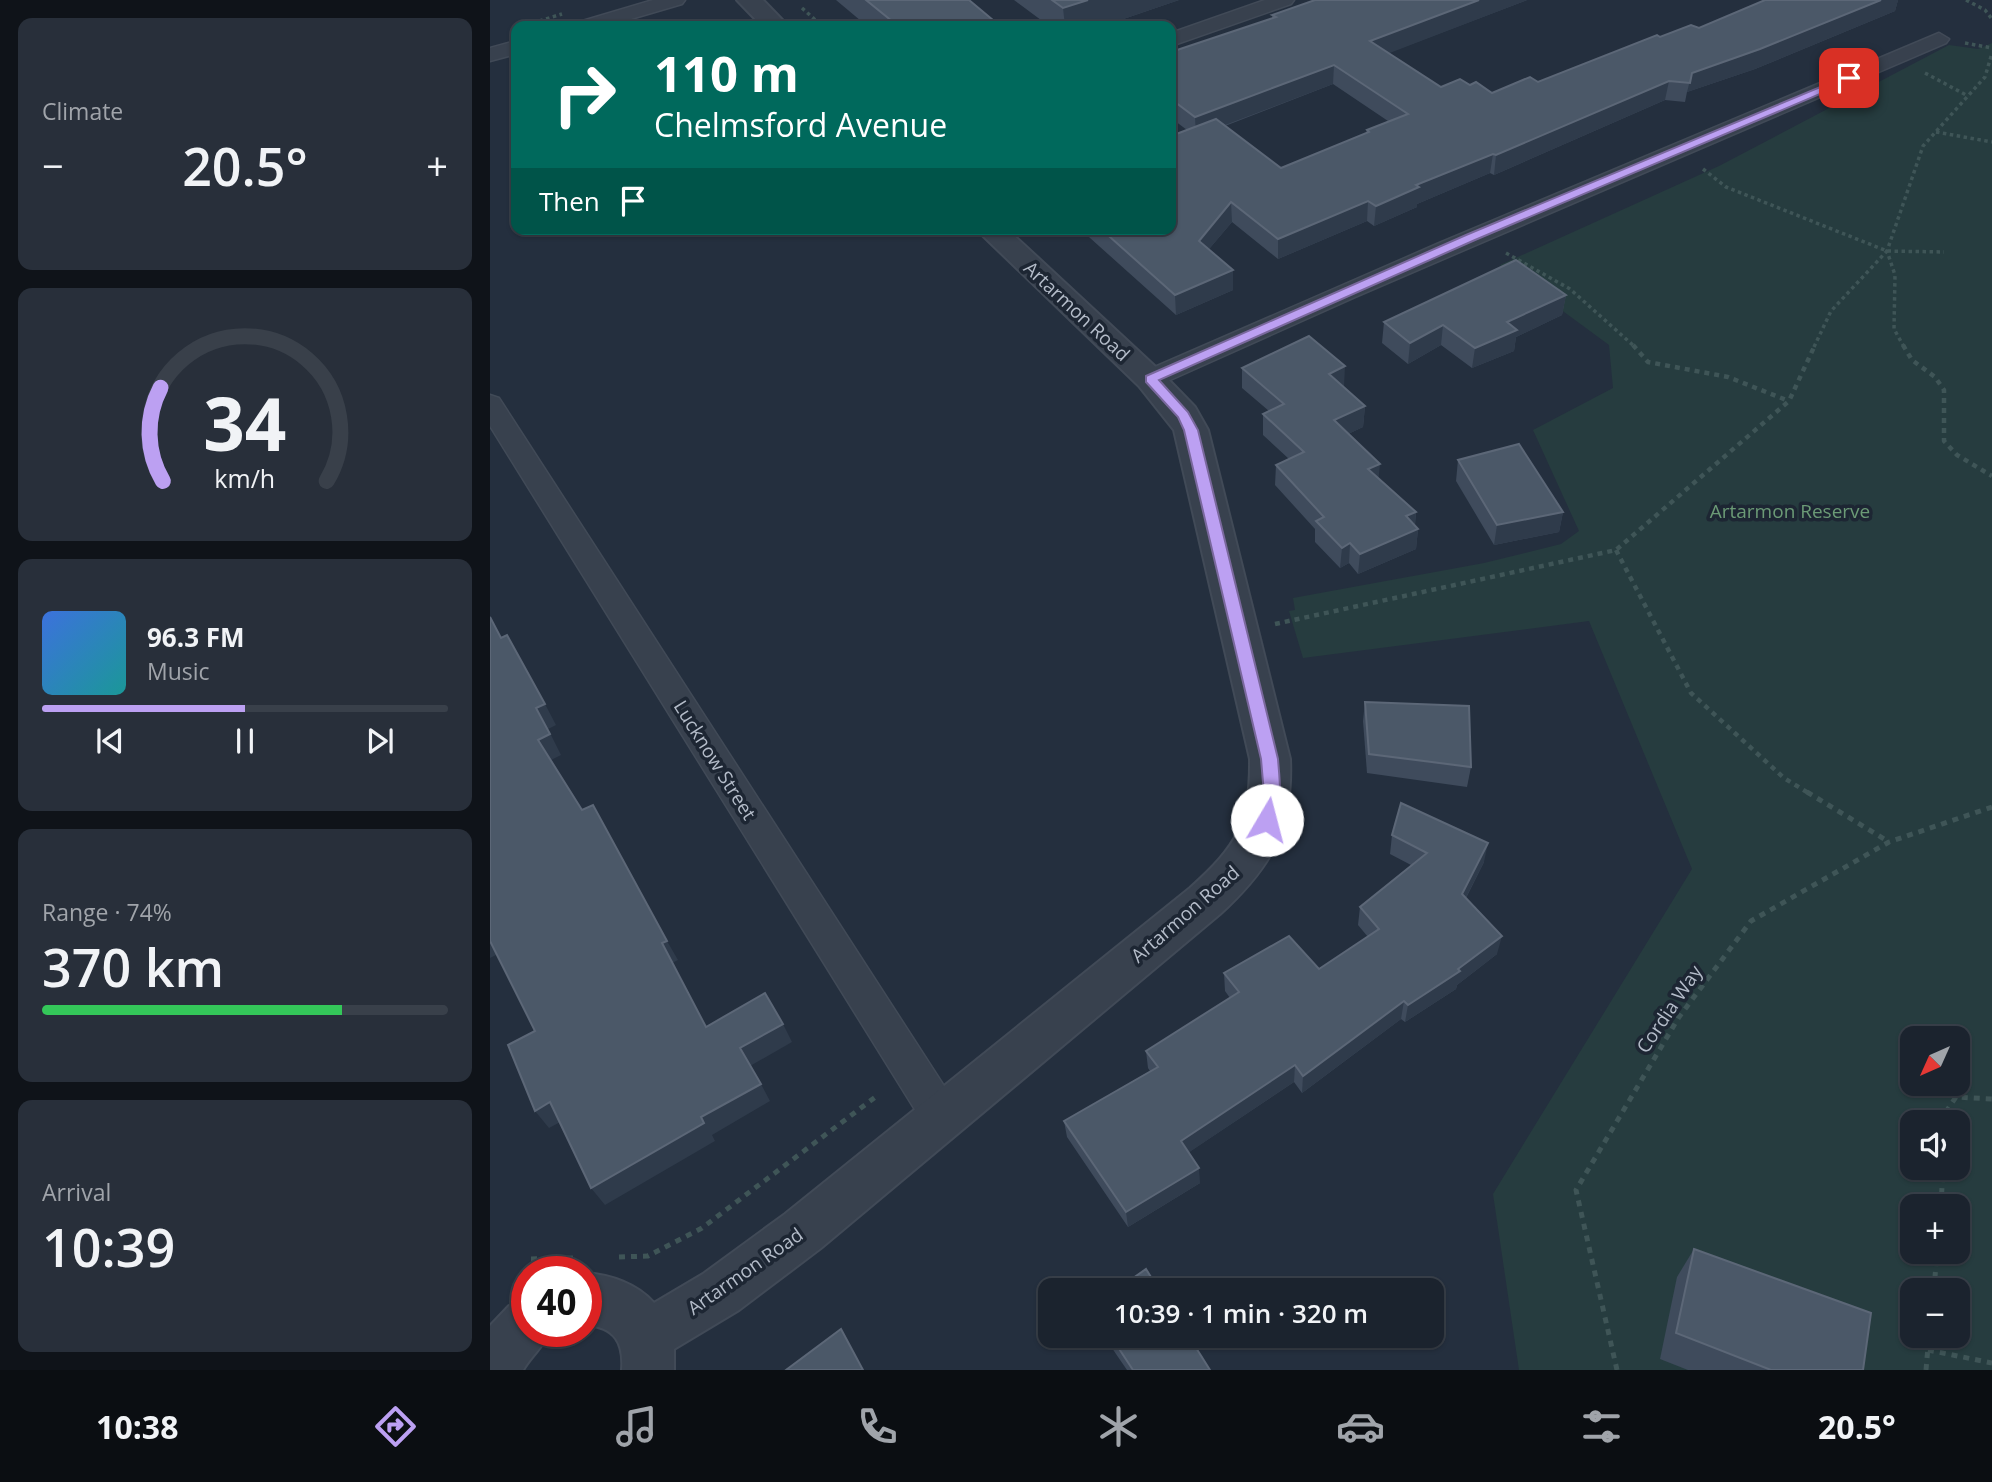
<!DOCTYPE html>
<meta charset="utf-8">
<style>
:root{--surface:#1b232e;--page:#282f3a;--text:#f1f3f6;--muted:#a0a4aa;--line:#39404a;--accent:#bca0f2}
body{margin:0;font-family:"Open Sans",sans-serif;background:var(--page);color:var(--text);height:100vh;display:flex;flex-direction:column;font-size:26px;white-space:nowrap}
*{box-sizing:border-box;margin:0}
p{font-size:23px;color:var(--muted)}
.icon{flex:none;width:38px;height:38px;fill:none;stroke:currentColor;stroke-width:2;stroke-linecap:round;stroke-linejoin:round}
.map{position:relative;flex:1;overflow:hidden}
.side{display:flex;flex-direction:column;gap:18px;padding:18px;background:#0f1319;width:490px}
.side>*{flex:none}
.hud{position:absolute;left:21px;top:21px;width:665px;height:214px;border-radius:14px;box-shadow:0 2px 5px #0004,0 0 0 2px var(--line);background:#00695c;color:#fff;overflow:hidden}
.needle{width:46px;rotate:225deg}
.controls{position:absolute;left:1410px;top:1026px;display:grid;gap:14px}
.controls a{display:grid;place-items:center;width:70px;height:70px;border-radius:14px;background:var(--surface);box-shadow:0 2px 5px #0004,0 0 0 2px var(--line);font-size:35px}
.speed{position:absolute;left:21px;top:1256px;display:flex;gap:14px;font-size:35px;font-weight:700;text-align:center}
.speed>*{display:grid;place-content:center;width:91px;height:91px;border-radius:50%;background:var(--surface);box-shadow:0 2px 5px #0004,0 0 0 2px var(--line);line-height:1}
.speed .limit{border:10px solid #d22;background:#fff;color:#111}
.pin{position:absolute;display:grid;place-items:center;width:60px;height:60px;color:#fff;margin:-30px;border-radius:14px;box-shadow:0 4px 10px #0006}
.me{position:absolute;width:77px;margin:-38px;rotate:8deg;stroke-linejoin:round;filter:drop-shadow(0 0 5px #0008)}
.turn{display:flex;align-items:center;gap:24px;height:147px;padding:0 28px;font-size:32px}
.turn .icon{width:91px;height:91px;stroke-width:2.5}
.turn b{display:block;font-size:49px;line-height:60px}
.then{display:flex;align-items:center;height:66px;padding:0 28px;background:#0003;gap:14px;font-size:26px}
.big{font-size:52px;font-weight:600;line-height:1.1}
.side .card{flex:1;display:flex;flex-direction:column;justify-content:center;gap:10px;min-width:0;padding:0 24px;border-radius:14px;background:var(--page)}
.side .dial{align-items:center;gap:0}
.dial svg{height:182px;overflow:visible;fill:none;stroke:var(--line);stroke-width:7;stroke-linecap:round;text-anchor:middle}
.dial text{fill:var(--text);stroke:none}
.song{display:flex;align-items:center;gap:21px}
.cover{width:84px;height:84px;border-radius:10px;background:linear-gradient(135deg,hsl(220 70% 55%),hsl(180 70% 35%))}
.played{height:7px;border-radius:4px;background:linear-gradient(90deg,var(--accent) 50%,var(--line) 50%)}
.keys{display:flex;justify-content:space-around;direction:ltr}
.heat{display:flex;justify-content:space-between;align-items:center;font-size:38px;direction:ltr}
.charge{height:10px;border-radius:5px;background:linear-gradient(90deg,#34c759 74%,var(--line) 0)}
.trip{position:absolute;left:548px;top:1278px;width:406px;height:70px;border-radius:14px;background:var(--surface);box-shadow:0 2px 5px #0004,0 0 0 2px var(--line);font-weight:600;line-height:70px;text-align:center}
.dock{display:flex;height:112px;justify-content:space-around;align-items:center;background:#0b0e12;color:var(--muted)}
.dock .icon{width:49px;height:49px}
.dock .active{color:var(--accent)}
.dock b{font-size:32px;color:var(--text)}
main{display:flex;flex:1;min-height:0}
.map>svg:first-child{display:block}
</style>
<main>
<section class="side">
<div class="card"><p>Climate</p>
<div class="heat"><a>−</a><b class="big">20.5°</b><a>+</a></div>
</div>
<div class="card dial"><svg viewBox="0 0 100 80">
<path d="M14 69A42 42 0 1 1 86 69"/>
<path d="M14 69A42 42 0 0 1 13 28" stroke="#bca0f2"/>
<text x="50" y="56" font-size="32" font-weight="700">34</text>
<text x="50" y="72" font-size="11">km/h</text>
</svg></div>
<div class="card">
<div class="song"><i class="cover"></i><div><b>96.3 FM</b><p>Music</p></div></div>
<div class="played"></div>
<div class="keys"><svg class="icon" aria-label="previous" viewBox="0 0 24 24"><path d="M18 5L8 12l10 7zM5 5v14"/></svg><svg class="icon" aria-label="pause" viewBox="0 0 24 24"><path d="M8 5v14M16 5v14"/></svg><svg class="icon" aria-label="next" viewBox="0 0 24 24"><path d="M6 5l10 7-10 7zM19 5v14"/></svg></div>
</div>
<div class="card"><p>Range · 74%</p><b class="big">370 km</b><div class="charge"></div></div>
<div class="card"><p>Arrival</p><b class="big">10:39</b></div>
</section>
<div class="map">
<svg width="1502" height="1370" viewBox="0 0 1502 1370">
<rect width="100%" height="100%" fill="#242f3e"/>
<path fill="#263c3f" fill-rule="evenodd" d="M1502,43v1327h-473l-26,-176 199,-325 -103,-248 -286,37 -14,-47 6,-1 -2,-12 191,-35 77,-19 18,-13 -46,-101 80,-42 -4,-43 -109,-80 219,-99 230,-121 29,4zM1423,1038h45v45h-45zM1423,1122h45v45h-45zM1423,1206h45v45h-45zM1423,1290h45v45h-45z"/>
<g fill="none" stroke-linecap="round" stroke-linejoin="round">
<defs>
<g id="minor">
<path d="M163,0h32l-3,4 -75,22h-31l3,-4z"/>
<path d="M775,0h29l-3,4 -120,42v-13z"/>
<path d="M1449,33l10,6 -3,4 -591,254 -196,88 -9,2 -9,-2 -4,-6 4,-6 296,-129z"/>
<path d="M26,41v13l-26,7v-13z"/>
<path d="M0,395l9,3 456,705 5,13 -5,13 -14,5 -14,-5 -437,-703z"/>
</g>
<g id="tertiary">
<path d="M247,0h26l25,26h-26z"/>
<path d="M486,229h31l154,143 34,35 13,23 82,329c3,71 -19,108 -70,155l-399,334 -82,62 -65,39v21h-52c2,-27 -7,-43 -36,-45v-52c25,2 51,11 68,30l49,-29 82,-60 405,-326c47,-42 61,-65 60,-129l-76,-329 -35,-44z"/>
<path d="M37,1298v34h23c-7,15 -19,24 -27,38h-33v-44l19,-20z"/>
</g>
</defs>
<use href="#minor" stroke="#414a57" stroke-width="3"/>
<use href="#tertiary" stroke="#414a57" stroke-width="4"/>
<g stroke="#3f5557" stroke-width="3.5" stroke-dasharray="3.5 3.5" stroke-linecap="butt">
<path d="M1476,0l19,10 7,9"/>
<path d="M312,8l20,18"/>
<path d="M36,25l36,-11"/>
<path d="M1475,43l27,5"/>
<path d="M1435,73l43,23"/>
<path d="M1446,132l56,10"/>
<path d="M1213,169l23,18 161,64 57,1"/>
<path d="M1016,253l64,36 65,58"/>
<path d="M1324,347l17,-36 56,-60"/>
<path d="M1414,347l-10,-18 1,-54 -8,-24 36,-105 62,-69 7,-24"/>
</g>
<g stroke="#3f5557" stroke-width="4.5" stroke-dasharray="5 5" stroke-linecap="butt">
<path d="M1143,345l15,17 80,15 61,24"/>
<path d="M1413,345l9,15 23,17 9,13v51l13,14 35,21"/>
<path d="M1126,550l75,143 93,85 26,16"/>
<path d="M785,624l341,-74 173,-149 26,-56"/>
</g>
<g stroke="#3f5557" stroke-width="5" stroke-dasharray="6 6" stroke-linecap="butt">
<path d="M1317,792l82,50"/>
<path d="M1449,1122l17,-25 36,2"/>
<path d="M1451,1206l2,-39"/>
<path d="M129,1257l29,-1 54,-28 176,-133"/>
<path d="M41,1259l44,-1"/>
<path d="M1444,1290l3,-39"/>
<path d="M1438,1350l64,13"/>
<path d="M1127,1370l-41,-180 103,-173 72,-96 138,-79 103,-35"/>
<path d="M1436,1370l3,-35"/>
</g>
<use href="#minor" fill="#38414e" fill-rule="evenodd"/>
<use href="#tertiary" fill="#38414e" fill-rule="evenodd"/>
</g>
<g fill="#3f4b5c" fill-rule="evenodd">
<path d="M346,0h133l31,26h-133z"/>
<path d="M524,0h165l-76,26h-54z"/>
<path d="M825,0h212l-139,53 53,34 29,-2 22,8 46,-11 122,-45 39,-9 66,-28h133l-3,11 -140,58 -68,23 -2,10 -20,-2 -171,75 -4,-2 -73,31v3l-43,19 -7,-5 -89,38 -46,-37 -23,27 24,41 -57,25 -96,-86h91l16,-99 -16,-12v-66l101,-34v-3zM843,84l55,37 -21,9 -1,3 -85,35 -56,-42z"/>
<path d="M1076,295l-4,20 -46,22 -2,14 -42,17 -31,-23 -33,19 -26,-21 2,-21z"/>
<path d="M752,368l102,19 21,19 -2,21 -15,7 30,44 38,34 -1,13 3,4 -2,20 -58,25 -9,-11 -9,5 -25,-26v-13l-40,-44 1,-20 13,-6 -26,-24v-21l6,-3 -27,-23z"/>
<path d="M968,460l105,52 -4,20 -65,13 -38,-64z"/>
<path d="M875,702l106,65 -4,20 -100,-14 -4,-52z"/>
<path d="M902,835l92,27 -18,36 31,56 -40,31 -1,4 -51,33 -4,-3 -99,74 -8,-11 -105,70 11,31 -72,44 -61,-90 -3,-16 86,-50 -2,-3 -2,-17 84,-53 -5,-7 -1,-18 95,-4 49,-32 -10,-12 2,-18 51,-42 -21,-11z"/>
<path d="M1204,1249l169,121h-175l-28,-11 17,-82z"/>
<path d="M613,1335h85l22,35h-83z"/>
</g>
<g fill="#2f3b4b">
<path d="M598,0h91l-76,26h-38l-2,-18z"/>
<path d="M989,0h48l-158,61 1,-20z"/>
<path d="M1391,0h17l-3,11 -140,58 -68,23 5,-19z"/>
<path d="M844,65l-1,19 -137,52 -1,-19z"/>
<path d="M1179,81l-4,19 -171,75 2,-20z"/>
<path d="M1003,154l-3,19 -73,31v3l-43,19 2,-20 40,-21z"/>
<path d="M878,201l-1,20 -89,38v-20z"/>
<path d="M741,202l1,20 -33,39v-20z"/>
<path d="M743,270v20l-57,25 -1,-20z"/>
<path d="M1076,295l-4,20 -46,22 -2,14 -42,17 3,-20 32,-26z"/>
<path d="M953,325l-2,20 -33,19 2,-21z"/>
<path d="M855,366l-1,21 -15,-13z"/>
<path d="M875,406l-2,21 -30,14 1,-21z"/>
<path d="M890,464l-2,20 -10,-15z"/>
<path d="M926,512l-2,19 4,-2 -2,20 -58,25 2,-20 46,-38z"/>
<path d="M1073,512l-4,20 -65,13 3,-20z"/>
<path d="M860,543l-1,20 -9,5 2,-20z"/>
<path d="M55,704l11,21 -8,4 13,26 -12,6 -11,-21 -2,-32z"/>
<path d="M998,843l-4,19 -26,51 4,-19z"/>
<path d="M1012,936l-5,18 -40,31 -1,4 -51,33 3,-17 50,-36z"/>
<path d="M0,939l10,14 -10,5z"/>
<path d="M177,941l11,19 -6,3 -10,-20z"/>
<path d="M914,1001l-3,18 -99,74 1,-17z"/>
<path d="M293,1024l9,18 -42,24 -10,-18z"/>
<path d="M805,1065l-1,17 -112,75 -1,-16z"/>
<path d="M271,1084l9,17 -58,34 3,6 -110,64 -14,-17 110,-71z"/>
<path d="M60,1102l14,18 -15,8 -14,-17z"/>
<path d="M709,1168l1,15 -72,44 -2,-15z"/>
</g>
<g fill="#4b5868" stroke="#5c6777" stroke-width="2">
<path d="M376,0h103l30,25 -3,1h-98z"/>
<path d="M562,0h36l-25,8z"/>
<path d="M825,0h164l-109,41 71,46 19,-8 10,6 6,-3 16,11 38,-16 8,5 119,-47 3,2 31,-12 8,3 66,-28h116l-121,49 -68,24 -2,10 -21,-2 -173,74 -3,-1 -77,31 3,2 -43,19 -8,-5 -90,38 -47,-37 -32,39 34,29 -58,25 -74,-66h70v-93l45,-17 65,49 88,-36 -2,-2 41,-16 -74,-49 -139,52 -24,-18v-47l105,-35 -4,-2z"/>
<path d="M1026,260l50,35 -59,27 10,8 -42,18 -32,-23 -33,18 -26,-21z"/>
<path d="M819,336l36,30 -16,8 36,32 -31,14 46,44 -12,5 48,43 -10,4 12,13 -58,25 -10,-11 -8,5 -26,-27 8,-4 -48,-52 28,-13 -41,-38 21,-10 -42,-36z"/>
<path d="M1029,444l44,68 -66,13 -39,-65z"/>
<path d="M0,617l11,21 6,-3 38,69 -9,4 14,26 -12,6 44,70 11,-5 74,136 -5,2 44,84 59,-34 18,31 -43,24 21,36 -60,33 3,6 -113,65 -41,-86 -15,9 -27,-66 27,-14 -45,-90z"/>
<path d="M875,702l104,4 2,61 -102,-13z"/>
<path d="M911,803l87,40 -26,51 40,42 -44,33 2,2 -52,34 -4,-4 -101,75 -8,-11 -114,76 18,27 -73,44 -62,-91 94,-54 -12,-16 93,-59 -15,-19 65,-37 30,33 60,-40 -19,-22 67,-54 -35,-18z"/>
<path d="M1204,1249l177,64 -8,57h-92l-95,-37z"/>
<path d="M656,1269l13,21h-43z"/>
<path d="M351,1329l22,41h-77z"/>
<path d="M620,1335h78l22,35h-77z"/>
</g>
<path fill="#bca0f2" stroke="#7a689d" stroke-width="2" d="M1359,75l5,3 -1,2 -378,160 -316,140 29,32 10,18 80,329c1,16 8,62 -11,68l-6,-2 -2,-5 5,-26 -3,-35 -77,-329 -6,-13 -32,-35v-6l320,-141z"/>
<g text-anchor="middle" stroke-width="7" stroke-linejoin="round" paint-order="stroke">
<g font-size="19" fill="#b4bcc9" stroke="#1d2633">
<text transform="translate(587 311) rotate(43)" y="7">Artarmon Road</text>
<text transform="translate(225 760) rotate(58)" y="7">Lucknow Street</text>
<text transform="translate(695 914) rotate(-41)" y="7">Artarmon Road</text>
<text transform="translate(1179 1009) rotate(-56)" y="7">Cordia Way</text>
<text transform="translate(255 1271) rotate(-35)" y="7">Artarmon Road</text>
</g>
<g font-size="19" fill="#6b9a76" stroke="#1d2633">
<text x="1300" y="518">Artarmon Reserve</text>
</g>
</g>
</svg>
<div class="controls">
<a><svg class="needle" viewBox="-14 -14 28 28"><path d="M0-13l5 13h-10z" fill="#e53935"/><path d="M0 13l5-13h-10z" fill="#a0a4aa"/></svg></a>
<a><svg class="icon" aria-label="sound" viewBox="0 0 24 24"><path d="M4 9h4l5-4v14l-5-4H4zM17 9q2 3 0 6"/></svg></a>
<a>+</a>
<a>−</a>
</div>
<div class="speed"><div class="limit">40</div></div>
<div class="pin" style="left:1359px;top:78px;background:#d93025"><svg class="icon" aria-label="arrive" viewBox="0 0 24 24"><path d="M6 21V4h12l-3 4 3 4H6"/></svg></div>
<svg class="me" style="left:777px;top:820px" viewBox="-20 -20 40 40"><circle r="19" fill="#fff"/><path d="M0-13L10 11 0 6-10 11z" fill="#bca0f2"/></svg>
<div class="trip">10:39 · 1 min · 320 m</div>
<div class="hud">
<div class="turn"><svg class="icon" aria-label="right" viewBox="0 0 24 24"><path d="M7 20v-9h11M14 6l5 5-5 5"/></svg><div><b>110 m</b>Chelmsford Avenue</div></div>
<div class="then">Then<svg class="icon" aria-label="arrive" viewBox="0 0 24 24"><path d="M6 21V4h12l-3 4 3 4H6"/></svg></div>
</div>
</div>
</main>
<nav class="dock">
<b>10:38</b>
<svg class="icon active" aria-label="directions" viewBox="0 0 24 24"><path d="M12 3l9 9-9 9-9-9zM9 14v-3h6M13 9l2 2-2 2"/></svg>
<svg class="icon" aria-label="music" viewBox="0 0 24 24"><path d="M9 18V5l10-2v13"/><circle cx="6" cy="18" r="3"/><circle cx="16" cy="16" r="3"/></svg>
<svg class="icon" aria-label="phone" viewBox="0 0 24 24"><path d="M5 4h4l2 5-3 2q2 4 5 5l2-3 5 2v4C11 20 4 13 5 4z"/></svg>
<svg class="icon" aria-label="climate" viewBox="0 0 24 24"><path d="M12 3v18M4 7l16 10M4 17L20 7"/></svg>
<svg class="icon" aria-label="car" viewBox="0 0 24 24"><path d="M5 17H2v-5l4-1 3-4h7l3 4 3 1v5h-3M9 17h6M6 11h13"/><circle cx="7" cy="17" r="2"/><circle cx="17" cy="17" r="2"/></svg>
<svg class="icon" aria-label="filters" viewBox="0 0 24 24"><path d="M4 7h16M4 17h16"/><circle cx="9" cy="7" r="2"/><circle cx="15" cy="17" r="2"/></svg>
<b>20.5°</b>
</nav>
